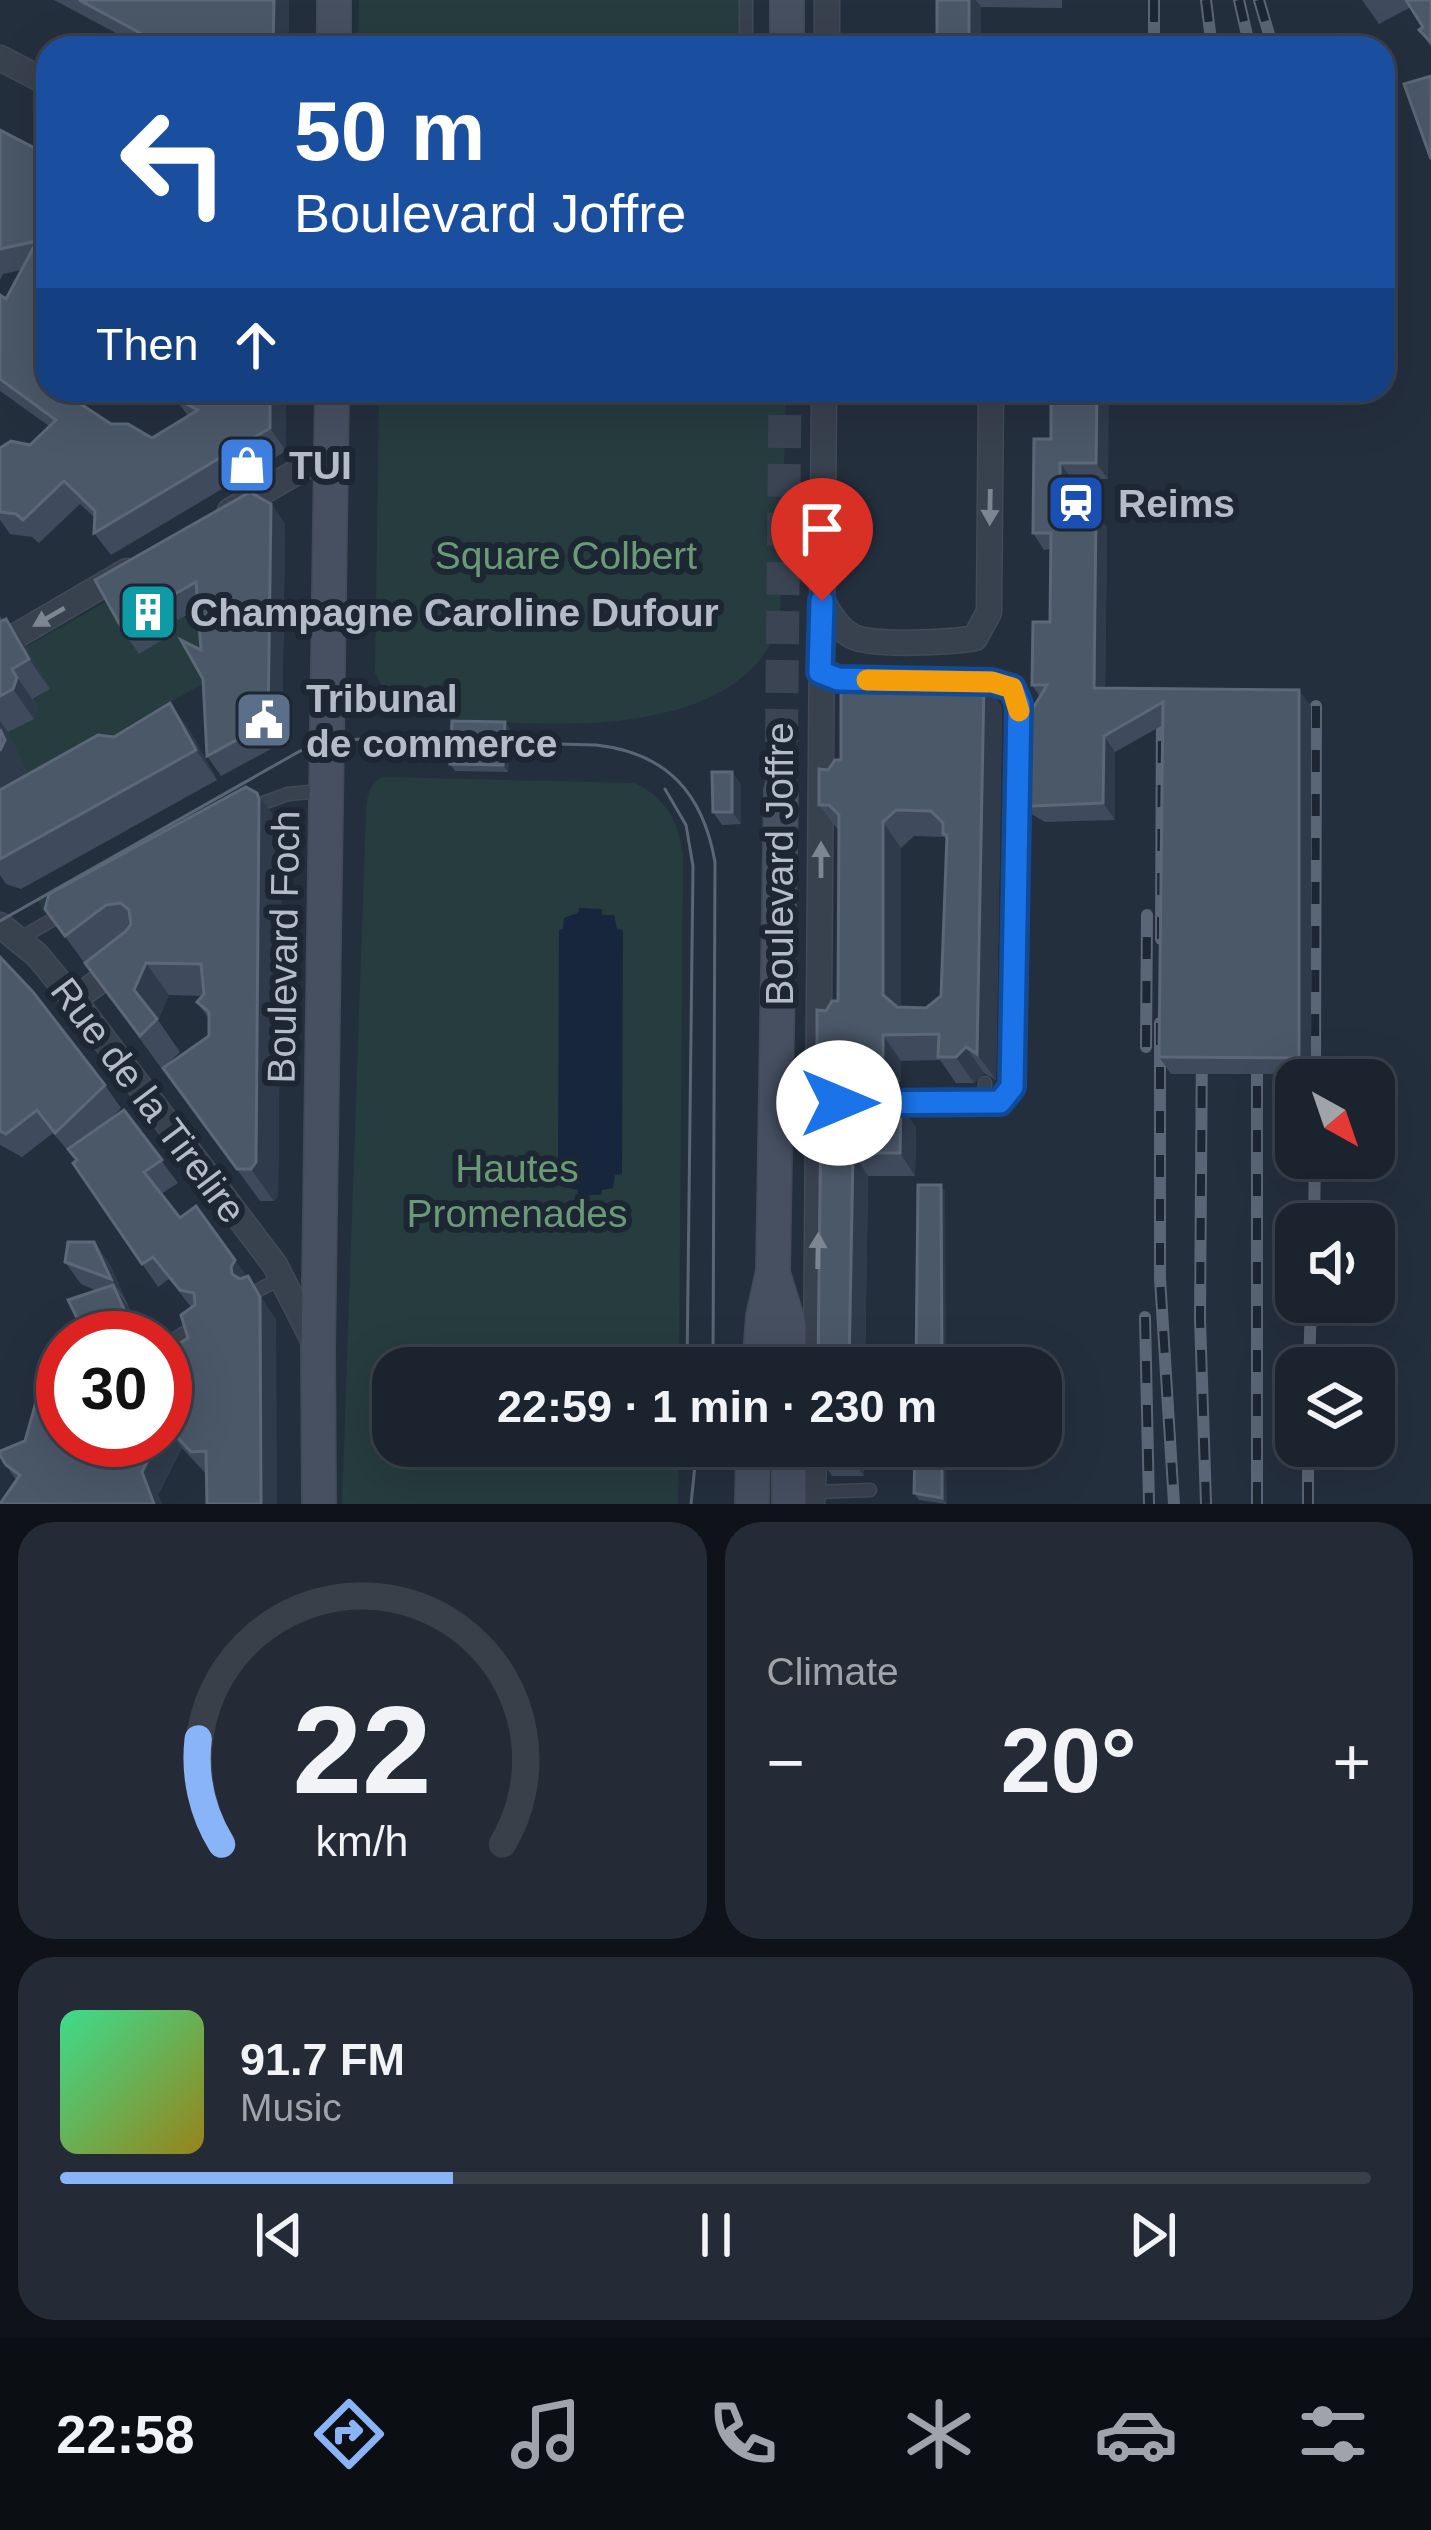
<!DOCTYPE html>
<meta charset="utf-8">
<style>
:root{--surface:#1b232e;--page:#242b36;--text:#f1f3f6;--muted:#a0a4aa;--line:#39404a;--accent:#8ab4f8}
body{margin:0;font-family:Arial,sans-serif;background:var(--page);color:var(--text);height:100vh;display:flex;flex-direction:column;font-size:45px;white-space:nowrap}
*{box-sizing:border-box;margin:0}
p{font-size:39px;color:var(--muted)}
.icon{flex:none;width:66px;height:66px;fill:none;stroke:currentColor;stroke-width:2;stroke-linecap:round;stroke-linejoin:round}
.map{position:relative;height:1504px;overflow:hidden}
.drawer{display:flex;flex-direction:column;gap:18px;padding:18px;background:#0f1319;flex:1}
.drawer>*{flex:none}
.guide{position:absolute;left:36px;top:36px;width:1359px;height:366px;border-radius:36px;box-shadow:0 12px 48px #0002,0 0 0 3px var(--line);background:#1a4fa0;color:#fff;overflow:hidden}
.needle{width:78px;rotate:140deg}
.fabs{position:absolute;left:1275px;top:1059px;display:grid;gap:24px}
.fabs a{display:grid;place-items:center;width:120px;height:120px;border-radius:24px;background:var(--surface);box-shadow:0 12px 48px #0002,0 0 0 3px var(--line);font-size:60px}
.speed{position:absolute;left:36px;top:1311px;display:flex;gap:24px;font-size:60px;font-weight:700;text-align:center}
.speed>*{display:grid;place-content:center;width:156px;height:156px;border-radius:50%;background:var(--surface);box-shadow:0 12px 48px #0002,0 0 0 3px var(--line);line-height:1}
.speed .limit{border:18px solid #d22;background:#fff;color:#111}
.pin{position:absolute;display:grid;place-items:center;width:102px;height:102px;color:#fff;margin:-123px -51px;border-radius:50% 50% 50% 0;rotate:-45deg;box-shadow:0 0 12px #0007}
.pin .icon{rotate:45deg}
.me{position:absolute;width:132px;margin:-66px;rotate:90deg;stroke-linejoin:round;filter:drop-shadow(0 0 9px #0008)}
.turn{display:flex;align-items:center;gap:42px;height:252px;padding:0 60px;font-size:54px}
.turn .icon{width:156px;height:156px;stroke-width:2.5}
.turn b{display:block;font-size:84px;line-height:102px}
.then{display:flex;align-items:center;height:114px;padding:0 60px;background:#0003;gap:24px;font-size:45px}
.big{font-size:90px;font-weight:800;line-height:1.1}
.drawer .widget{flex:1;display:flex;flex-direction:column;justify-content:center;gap:18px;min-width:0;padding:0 42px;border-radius:36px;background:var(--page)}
.drawer .dial{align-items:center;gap:0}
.dial svg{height:312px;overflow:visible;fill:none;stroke:var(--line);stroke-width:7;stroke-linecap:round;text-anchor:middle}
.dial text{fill:var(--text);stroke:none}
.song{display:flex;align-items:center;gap:36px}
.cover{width:144px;height:144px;border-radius:18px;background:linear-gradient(135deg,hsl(150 70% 55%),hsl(50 70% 35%))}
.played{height:12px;border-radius:6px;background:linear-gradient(90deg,var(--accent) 30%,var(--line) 30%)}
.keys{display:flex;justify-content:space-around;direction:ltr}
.heat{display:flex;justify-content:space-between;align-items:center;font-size:66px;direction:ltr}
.drawer .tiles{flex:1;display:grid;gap:18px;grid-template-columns:1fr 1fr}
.widget:last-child{grid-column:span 2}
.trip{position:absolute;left:372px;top:1347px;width:690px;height:120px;border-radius:36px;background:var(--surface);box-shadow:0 12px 48px #0002,0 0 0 3px var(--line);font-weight:800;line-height:120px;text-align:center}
.menu{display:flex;height:192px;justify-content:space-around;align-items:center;background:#0b0e12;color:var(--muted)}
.menu .icon{width:84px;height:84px}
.menu .active{color:var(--accent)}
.menu b{font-size:54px;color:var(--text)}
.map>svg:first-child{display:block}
</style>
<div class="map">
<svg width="1431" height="1504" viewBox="0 0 1431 1504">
<rect width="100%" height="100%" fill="#242f3e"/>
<g fill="#263c3f">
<path d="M359,0h382l-2,48h-381z"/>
<path d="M379,390h407l-6,233c-45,132 -276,100 -383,90l-22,-40z"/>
<path d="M109,600l51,41 9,-6 1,-11 14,-8 6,8 21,6 4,47 -84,47 -4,10 -106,48 5,-12 -23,-47 46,-34 -23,-42z"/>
<path d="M383,777l251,6c31,13 45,39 49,72l-4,513h-286v78h286l-1,58h-336l24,-692c1,-16 3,-28 17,-35z"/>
<path d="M243,781l9,16 -207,117 -9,-16z"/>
</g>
<path fill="#17263c" d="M579,908l23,1v6h12l3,14 6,1 -1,244 -7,1 -2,13 -11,2 -1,5h-23v-5l-13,-3 -3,-12 -4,-1 1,-244 4,-1 1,-11 14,-5z"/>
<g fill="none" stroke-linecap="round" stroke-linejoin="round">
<path stroke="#3a4453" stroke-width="33" stroke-dasharray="33 16" stroke-linecap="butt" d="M781,791l4,-401"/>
<defs>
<g id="lane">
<path d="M746,0v48"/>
<path d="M249,808l39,-14 34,-3"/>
<path d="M19,939l45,-26"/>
<path d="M984,1102l1,-19"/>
<path d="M257,1291l24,-13"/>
<path d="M165,1345l31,-19"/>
<path d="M814,1492l56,-2"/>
</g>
<g id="street">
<path d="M827,48v-48"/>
<path d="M0,58l48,25"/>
<path d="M230,511l101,-59"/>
<path d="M822,601c8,13 16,28 30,35 20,11 100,6 123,2l14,-26 2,-222"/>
<path d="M0,645l127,-74"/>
<path d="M0,925l37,30 37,45 201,265 42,83"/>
<path d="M74,1000l51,-38"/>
<path d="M821,1103l179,-1 12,-16 7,-383 -7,-14 -20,-7 -37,-1"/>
<path d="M816,1368l8,-978"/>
<path d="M812,1504l3,-58"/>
</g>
<g id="secondary">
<path d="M334,48v-48"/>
<path d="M787,48v-48"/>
<path d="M773,1273l16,52v43"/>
<path d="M759,1368l4,-51 10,-46 8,-480"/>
<path d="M789,1446v58"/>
<path d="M319,1504l-1,-154 14,-960"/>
<path d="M752,1504l1,-58"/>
</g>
</defs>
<use href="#lane" stroke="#414a57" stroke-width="15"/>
<use href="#street" stroke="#414a57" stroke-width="27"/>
<use href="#secondary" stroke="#414a57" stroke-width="36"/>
<use href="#lane" stroke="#38414e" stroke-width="12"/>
<use href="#street" stroke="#38414e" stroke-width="24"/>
<use href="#secondary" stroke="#465061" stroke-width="33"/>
<g stroke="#5a6575" stroke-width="3">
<path d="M665,789l21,36 7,41 -6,502"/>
<path d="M0,921l300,-170 28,-8 32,-4 236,6c71,8 107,48 119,117l-2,506"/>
<path d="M691,1504l6,-58"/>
</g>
<defs>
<g id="rail">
<path d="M1154,0v48"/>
<path d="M1206,0l6,48"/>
<path d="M1239,0l11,48"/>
<path d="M1259,0l14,48"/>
<path d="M1161,939l1,-234"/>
<path d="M1160,1023v255l14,226"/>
<path d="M1202,1042l-2,276 6,186"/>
<path d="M1146,1047l1,-132"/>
<path d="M1315,1080l1,-374"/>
<path d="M1314,1224l1,-66"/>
<path d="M1145,1317l4,187"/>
<path d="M1309,1368l2,-66"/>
<path d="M1257,1504v-462"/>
<path d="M1308,1504v-58"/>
</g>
</defs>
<use href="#rail" stroke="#5a6575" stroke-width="12"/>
<use href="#rail" stroke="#1d2633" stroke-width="8" stroke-dasharray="22" stroke-linecap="butt"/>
</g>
<g fill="#3f4b5c" fill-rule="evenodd">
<path d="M54,0h235l-1,48h-144z"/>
<path d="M937,0h125v8l-81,-1v34l83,4 2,3h-129z"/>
<path d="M1362,0h69v47l-12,-17 4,-3 -12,-20 -32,17z"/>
<path d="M0,130l48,25v235h46l-9,17 26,17 41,14 36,-22 -13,-18 111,-8v61l-175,104 -17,-22 1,-15 -15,-14 -41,39 -7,-6 -22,-3 -10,-14v-72l30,-3 19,-19 -49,-35v-96l6,4 15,-29 -18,4 -3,6z"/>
<path d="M1051,390l57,89h-36v33h24l11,16 -2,161 206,17v368h-140l-12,-17 4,-332 -48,27v68l-70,2 -12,-7 -11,-17 18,-101 -8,-12 18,-63v-73l-6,1 -11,-17 18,-94z"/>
<path d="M271,504l14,20 -3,219 -61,33 -14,-20 -9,-147 -20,11 -9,16 -30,18 -14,-20z"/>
<path d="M0,616l3,4 3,-1 21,29 23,41 -17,10 5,9 -4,11 -26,13 18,38 -3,7 91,-40 56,-34 21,30 26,47 -196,109 -15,-5 -6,-9z"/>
<path d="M1002,707l-6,373 -12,-7 -10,10h-18l-16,-23 -39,1v21l-66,-2 -18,-26 9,-43 12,-10 1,-170 -20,-26 9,-35 13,-10zM914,836l30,1 3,3 -6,156 -15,12 -25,-1v-159z"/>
<path d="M505,722l5,7 -2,43 -53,-1 -5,-7z"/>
<path d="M741,784v40l-19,1 -9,-13z"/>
<path d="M257,793l23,32 2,7 -4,363 -4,6h-14l-97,-133 46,-32v-17l-12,-17 5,-6 -33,-1 -11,25 22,32 -18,17 -117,-160z"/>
<path d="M0,957l105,128 16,23 -13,13 16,-11 54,73 -17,11 19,24 67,59 29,43 -70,154 -24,-26 -24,47 4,9h-162l16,-24 -10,-15 57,-25 125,-102 3,-31 -22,-28 -11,8 -85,-124 3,-3 -23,-27 -31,24 -22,-12z"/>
<path d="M821,1104l80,2 15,22 -1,48h-47l-3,192z"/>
<path d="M94,1242l16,23 30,67 -4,1 3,5h-52l10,-47 -16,-7 -16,-22z"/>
<path d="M864,1446v30h-32l-15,-22z"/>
<path d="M915,1446h31v58l-27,-4 -5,-7z"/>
</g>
<g fill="#2f3b4b">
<path d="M274,0h15l-1,48h-15z"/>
<path d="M969,0h7l5,7v41l-12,-8z"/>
<path d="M65,390h29l-14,26 -16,-23z"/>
<path d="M270,390h16v61l-16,-23z"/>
<path d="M1097,390h12l-1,89 -12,-16z"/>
<path d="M1060,463l12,16 -1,49 -11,-16z"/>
<path d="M271,504l14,20 -3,219 -14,-20z"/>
<path d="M1096,512l11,16 -2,177 -11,-17z"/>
<path d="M164,600l14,20 -9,16 -14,-20z"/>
<path d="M6,619l21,29 23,41 -21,-30z"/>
<path d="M12,669l26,39 -4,11 -21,-30z"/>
<path d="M982,677l20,30 -6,373 -19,-26z"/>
<path d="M1299,690l12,16v368l-12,-16z"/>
<path d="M170,703l21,30 26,47 -21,-30z"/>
<path d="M0,721l8,11 18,38 -26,55z"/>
<path d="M505,722l5,7 -2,43 -5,-7z"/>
<path d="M1104,736l11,16v68l-12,-17z"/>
<path d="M732,772l9,12v40l-9,-12z"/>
<path d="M257,793l23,32 2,7 -4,363 -4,6 -23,-32z"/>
<path d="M883,822l18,26v173l-18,-26z"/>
<path d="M146,963l23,32 -12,27 -23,-32z"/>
<path d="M883,1035l18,26v21l-18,-26z"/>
<path d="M966,1047l18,26 -10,10 -18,-26z"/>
<path d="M901,1106l15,22 -1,48 -15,-23z"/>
<path d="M853,1153l15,23 -3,192h-16z"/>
<path d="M941,1185l4,6 1,177h-4z"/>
<path d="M94,1242l16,23 17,37 -16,-23z"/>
<path d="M235,1260l16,22 -4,8 -15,-16 -1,-7z"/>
<path d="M248,1276l28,44 1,184h-16z"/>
<path d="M113,1285l16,23 11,24 -16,-23z"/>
<path d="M166,1425l16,23 -24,47 4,9h-8l-12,-32 16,-32h7z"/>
<path d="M848,1446h16v30l-16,-22z"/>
<path d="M942,1446h4l1,58 -5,-6z"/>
</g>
<g fill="#4b5868" stroke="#5c6777" stroke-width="3" fill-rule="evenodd">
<path d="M79,0h195l-1,48h-105z"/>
<path d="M937,0h32v40l95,5v3h-127z"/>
<path d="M1406,0h25v42l-12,-12 4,-3z"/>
<path d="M1431,76v83l-27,-75z"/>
<path d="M0,130l48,25v235h17l-1,3 47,31h17l24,14 46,-28 -23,-12v-8h95v38l-176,105 1,-22 -31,-30 -41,39 -7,-6 -16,-2v-64l11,-7 19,4 26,-25 -56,-41v-84l6,4 31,-58 -37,8z"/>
<path d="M1051,390h46l-1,73h-36v49h36l-2,176 205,2v368l-140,-1 4,-355 -59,34 -1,67 -70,3 -11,-8 1,-73 24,-40h-15l1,-63h17l1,-89h-18l1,-94h17z"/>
<path d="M250,492l21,12 -3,219 -61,33 -4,-77 -22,-39 20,10 -5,-68 -32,18 -9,16 -30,18 -30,-54z"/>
<path d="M6,619l23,40 -17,10 5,9 -4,11 -13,7v-74z"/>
<path d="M841,675l141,2 2,4 -7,373 -11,-7 -10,10h-18l1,-23 -56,1v21l-66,-2v-44l9,1 6,-10h6l1,-186 -10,-10h-10v-36l9,1 7,-10h6zM896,810l35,1 12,12v11l4,1 -6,161 -15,12 -29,-1 -14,-12v-173z"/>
<path d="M170,703l26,47 -196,109v-69l98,-55 16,2z"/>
<path d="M452,721l53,1 -2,43 -53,-1z"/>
<path d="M0,729l5,11 -5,11z"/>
<path d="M712,772h20v40h-19z"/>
<path d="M246,787l11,6 2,6 -3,363 -5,7h-14l-74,-101 46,-32v-24l-12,-10 7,-8 -3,-30 -55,-1 -12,27 23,29 -17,17 -55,-73 41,-32 5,-7 -2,-14 -8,-7 -15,2 -41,31 -20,-27 4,-15z"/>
<path d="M0,957l33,35 72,93 -50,48 -18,-23 -31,24 -6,-3z"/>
<path d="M821,1104l80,2 -1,47h-47l-4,215h-31z"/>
<path d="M124,1110l38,50 -18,12 36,46 16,-12 39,54 -4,7 1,7 8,5 8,-3 12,21 1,207h-54l-1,-53 -15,1 -25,-27 -1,1v-74l23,-14 -7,-23 14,-10 -1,-12 -14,-3 -27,-33 -11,7 -69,-101 4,-3 -9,-11z"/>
<path d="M918,1185h23l1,183h-26z"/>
<path d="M68,1242h26l17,37 -46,-17z"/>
<path d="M113,1285l11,24 -4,1 17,28h-50l-19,-38z"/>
<path d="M52,1398l11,6v36h95l-16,32 12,32h-154l20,-29 -14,-10 -6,-10v-4l25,-10 11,-39z"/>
<path d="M816,1446h32v8h-31z"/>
<path d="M915,1446h27v52l-28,-5z"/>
</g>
<defs><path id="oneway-solid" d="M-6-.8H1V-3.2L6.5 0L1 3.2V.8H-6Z" transform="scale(3)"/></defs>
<g fill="#7c8592">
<use href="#oneway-solid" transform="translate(990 507) rotate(91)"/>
<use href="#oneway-solid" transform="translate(49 617) rotate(150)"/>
<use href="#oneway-solid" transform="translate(821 860) rotate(-90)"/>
<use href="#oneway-solid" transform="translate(818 1251) rotate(-89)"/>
</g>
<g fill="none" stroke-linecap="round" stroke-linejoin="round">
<defs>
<path id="route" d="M822,601l-2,71 18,7 154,3 20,6 7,16 -7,383 -12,15 -161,1"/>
</defs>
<use href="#route" stroke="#114b97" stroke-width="30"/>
<use href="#route" stroke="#1a73e8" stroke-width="21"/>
<path stroke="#f59e0b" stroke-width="21" d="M867,680l125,2 20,6 7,23"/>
</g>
<defs>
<symbol id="shop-square" viewBox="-11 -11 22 22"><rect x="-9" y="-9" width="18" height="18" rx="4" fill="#3f7fe0" stroke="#1d2633"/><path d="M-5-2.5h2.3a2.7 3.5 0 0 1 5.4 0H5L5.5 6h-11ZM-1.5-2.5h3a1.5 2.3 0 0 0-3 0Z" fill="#fff"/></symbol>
<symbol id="station-square" viewBox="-11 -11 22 22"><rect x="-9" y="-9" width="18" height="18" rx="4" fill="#1a4fb4" stroke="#1d2633"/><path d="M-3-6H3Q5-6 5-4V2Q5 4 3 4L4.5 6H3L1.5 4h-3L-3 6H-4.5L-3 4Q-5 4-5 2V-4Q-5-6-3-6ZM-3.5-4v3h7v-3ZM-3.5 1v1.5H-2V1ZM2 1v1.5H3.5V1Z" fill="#fff"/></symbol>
<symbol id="building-square" viewBox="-11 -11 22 22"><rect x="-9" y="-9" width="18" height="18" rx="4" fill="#0f9aa8" stroke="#1d2633"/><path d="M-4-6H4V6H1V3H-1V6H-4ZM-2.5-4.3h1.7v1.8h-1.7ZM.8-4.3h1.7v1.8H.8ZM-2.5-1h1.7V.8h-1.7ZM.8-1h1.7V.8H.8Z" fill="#fff"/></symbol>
<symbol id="civic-square" viewBox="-11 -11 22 22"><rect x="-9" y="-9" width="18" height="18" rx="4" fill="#5c6f8a" stroke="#1d2633"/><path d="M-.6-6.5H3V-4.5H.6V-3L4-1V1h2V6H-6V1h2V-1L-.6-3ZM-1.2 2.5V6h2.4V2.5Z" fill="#fff"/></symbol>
</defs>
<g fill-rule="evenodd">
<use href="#shop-square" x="214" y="432" width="66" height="66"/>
<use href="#station-square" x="1043" y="470" width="66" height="66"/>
<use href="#building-square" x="115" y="579" width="66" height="66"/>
<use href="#civic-square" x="231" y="687" width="66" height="66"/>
</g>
<g text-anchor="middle" stroke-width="12" stroke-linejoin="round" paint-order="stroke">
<g font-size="39" font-weight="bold" fill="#b4bcc9" stroke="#1d2633" text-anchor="start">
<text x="289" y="479">TUI</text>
<text x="1118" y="517">Reims</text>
<text x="190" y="626">Champagne Caroline Dufour</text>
<text x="306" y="712">Tribunal<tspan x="306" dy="45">de commerce</tspan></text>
</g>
<g font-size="39" fill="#6b9a76" stroke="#1d2633">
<text x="566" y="569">Square Colbert</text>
<text x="517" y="1182">Hautes<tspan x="517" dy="45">Promenades</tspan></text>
</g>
<g font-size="39" fill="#b4bcc9" stroke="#1d2633">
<text transform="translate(779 864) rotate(-90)" y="14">Boulevard Joffre</text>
<text transform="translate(283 947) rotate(-89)" y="14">Boulevard Foch</text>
<text transform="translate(149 1100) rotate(53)" y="14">Rue de la Tirelire</text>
</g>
</g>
</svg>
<div class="fabs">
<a><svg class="needle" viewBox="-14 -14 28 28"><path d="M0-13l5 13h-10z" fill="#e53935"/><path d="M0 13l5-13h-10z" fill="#a0a4aa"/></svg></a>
<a><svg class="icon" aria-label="sound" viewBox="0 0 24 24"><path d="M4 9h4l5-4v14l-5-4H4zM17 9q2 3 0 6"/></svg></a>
<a><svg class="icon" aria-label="layers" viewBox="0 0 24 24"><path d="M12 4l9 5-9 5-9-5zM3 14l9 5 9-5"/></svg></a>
</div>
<div class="speed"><div class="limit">30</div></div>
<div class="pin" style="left:822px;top:601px;background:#d93025"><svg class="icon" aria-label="arrive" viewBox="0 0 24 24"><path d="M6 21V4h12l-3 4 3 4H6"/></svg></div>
<svg class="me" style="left:839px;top:1103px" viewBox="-20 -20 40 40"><circle r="19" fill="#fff"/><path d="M0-13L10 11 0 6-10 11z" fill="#1a73e8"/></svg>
<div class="trip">22:59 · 1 min · 230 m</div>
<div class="guide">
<div class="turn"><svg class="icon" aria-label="left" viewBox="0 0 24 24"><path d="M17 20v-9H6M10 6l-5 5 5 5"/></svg><div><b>50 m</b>Boulevard Joffre</div></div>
<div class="then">Then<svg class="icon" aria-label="ahead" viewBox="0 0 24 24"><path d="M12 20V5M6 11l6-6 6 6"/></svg></div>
</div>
</div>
<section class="drawer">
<div class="tiles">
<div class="widget dial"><svg viewBox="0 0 100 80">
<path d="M14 69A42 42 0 1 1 86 69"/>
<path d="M14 69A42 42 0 0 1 8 42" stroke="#8ab4f8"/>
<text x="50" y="56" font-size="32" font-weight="700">22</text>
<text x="50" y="72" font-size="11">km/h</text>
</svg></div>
<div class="widget"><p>Climate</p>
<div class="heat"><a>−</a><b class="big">20°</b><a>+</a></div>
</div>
<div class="widget">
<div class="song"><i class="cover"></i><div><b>91.7 FM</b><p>Music</p></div></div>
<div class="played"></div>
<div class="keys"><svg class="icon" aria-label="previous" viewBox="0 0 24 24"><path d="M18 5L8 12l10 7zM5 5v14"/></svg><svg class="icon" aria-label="pause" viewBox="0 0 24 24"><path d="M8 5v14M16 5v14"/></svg><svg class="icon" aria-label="next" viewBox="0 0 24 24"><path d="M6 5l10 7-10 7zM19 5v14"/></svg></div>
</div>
</div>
</section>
<nav class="menu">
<b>22:58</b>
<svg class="icon active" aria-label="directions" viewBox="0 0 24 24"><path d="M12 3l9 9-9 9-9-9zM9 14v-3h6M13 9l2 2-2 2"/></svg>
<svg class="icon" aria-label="music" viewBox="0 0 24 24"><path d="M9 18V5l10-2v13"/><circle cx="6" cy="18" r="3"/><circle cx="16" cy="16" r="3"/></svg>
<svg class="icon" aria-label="phone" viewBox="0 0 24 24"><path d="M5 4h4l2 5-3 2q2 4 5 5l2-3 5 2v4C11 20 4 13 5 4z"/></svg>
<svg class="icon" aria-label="climate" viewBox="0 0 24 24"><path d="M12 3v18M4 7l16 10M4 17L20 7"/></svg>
<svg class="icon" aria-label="car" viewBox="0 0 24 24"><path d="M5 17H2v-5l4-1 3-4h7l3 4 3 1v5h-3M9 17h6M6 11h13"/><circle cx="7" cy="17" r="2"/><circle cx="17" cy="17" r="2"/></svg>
<svg class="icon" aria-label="filters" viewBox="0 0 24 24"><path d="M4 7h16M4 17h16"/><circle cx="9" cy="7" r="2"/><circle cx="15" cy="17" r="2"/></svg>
</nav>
